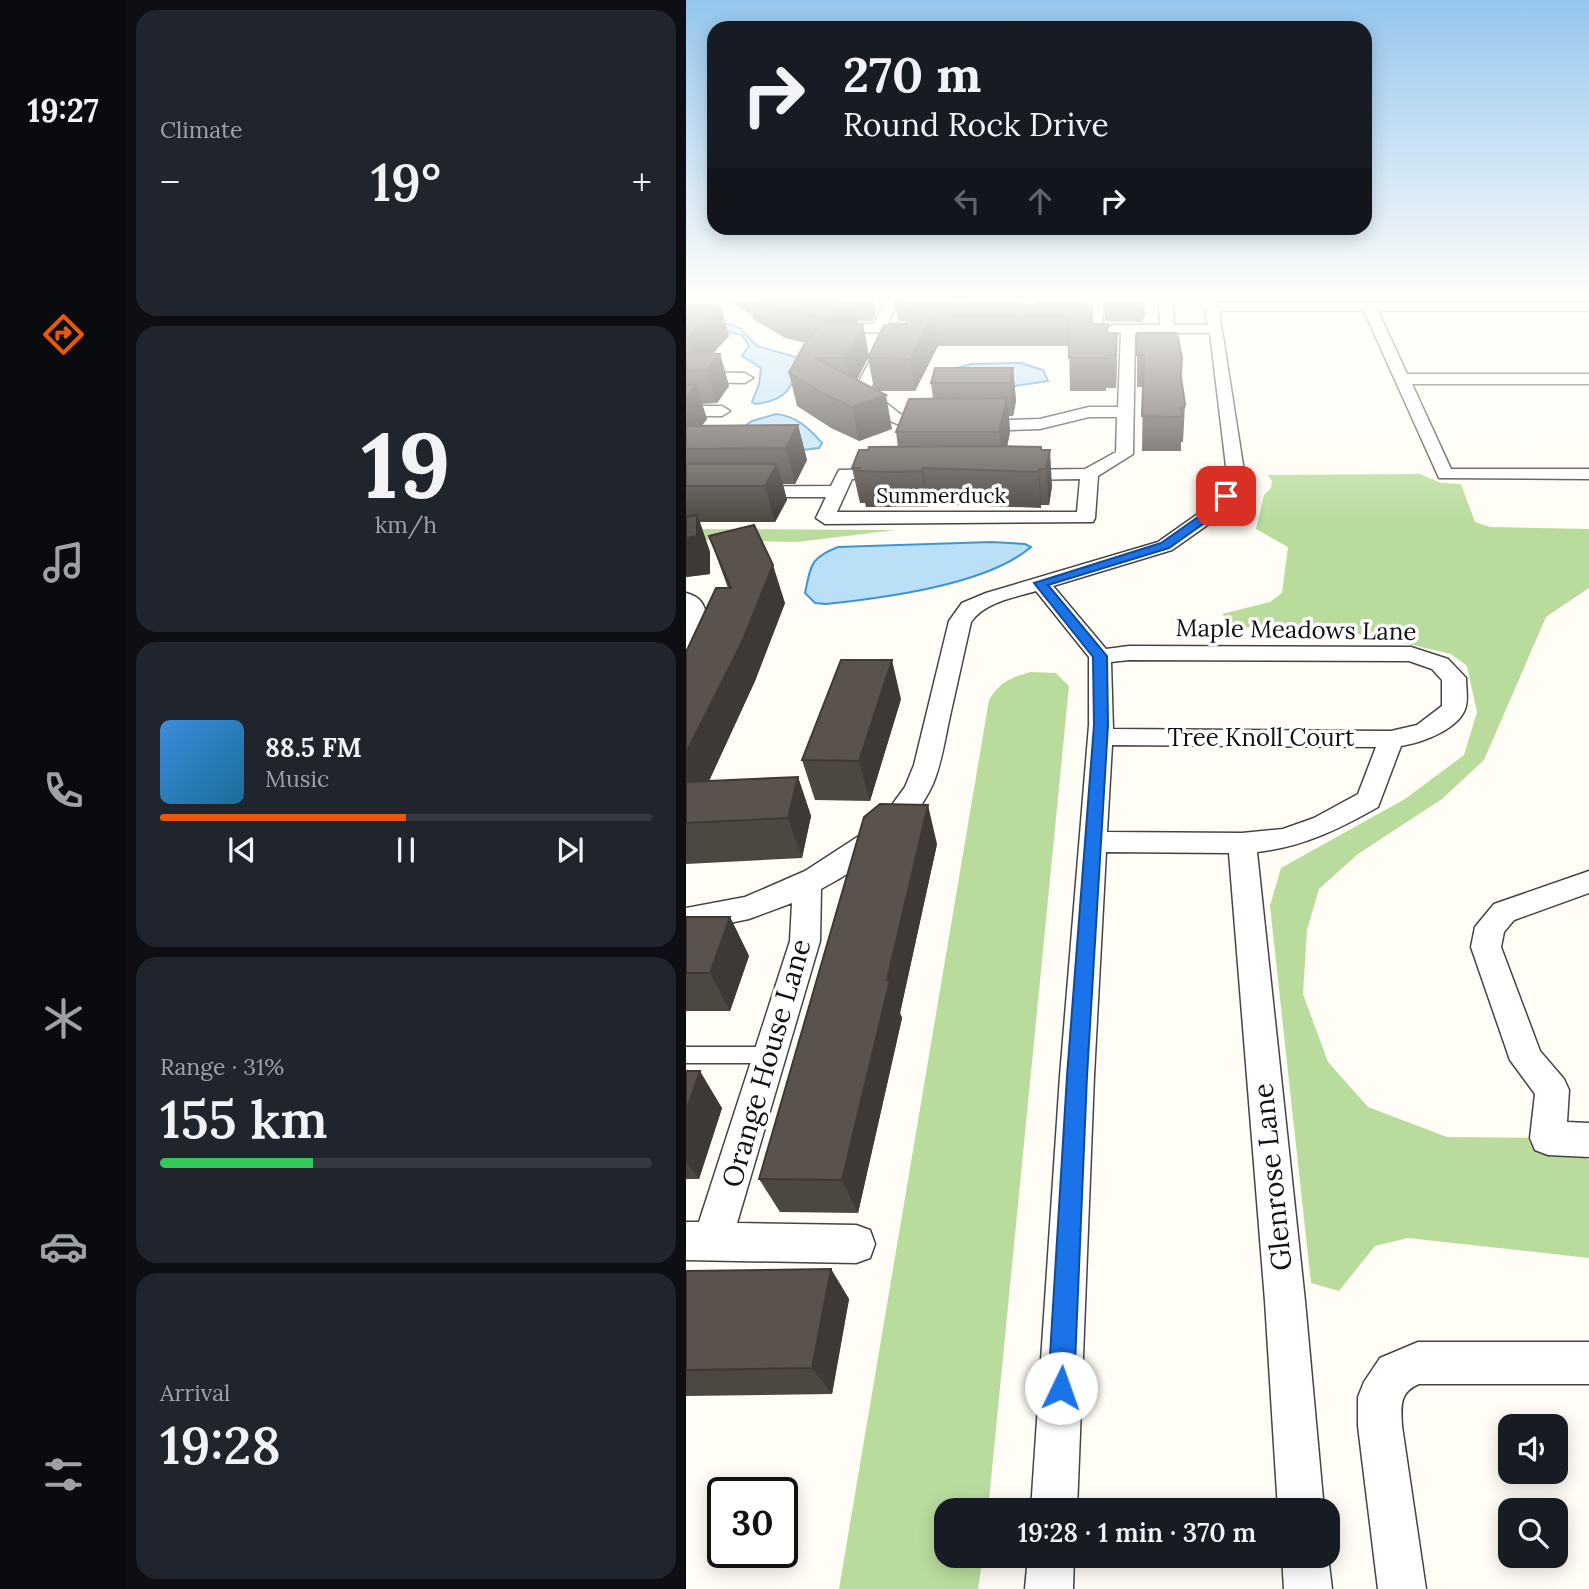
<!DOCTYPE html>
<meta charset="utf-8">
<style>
:root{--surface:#171b24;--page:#20242c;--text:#f1f3f6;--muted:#9ea1a6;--line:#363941;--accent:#ea580c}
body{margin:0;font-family:Lora,serif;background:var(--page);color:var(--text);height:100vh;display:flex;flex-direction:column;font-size:26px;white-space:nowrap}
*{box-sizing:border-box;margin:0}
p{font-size:23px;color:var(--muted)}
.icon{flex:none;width:38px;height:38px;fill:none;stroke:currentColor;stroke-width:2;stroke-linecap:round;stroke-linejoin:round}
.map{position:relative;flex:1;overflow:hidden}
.sheet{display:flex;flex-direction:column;gap:10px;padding:10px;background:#0d0f14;width:560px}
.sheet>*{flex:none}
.top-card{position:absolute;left:21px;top:21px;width:665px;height:214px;border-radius:21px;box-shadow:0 4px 18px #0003;background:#171b24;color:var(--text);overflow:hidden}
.fabs{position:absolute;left:812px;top:1414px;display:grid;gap:14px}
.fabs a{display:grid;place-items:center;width:70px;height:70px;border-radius:14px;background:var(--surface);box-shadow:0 4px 18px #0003;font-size:35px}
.speed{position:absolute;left:21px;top:1477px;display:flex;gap:14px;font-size:35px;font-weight:700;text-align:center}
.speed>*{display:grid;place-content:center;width:91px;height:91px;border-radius:50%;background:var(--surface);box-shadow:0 4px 18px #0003;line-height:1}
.speed .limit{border:4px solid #111;border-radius:10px;background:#fff;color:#111}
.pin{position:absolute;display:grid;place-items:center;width:60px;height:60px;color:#fff;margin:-30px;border-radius:14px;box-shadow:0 4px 10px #0006}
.me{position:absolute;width:77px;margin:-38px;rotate:3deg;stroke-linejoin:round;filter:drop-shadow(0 0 5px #0008)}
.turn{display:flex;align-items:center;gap:24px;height:147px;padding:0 21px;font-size:32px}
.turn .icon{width:91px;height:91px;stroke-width:2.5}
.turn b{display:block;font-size:49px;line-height:60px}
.lanes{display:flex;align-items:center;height:66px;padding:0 21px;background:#0003;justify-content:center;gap:35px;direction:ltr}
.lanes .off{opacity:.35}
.big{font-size:52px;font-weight:600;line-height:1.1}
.sheet .tile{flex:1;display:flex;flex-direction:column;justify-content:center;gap:10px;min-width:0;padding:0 24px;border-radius:21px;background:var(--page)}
.sheet .dial{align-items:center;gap:0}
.dial b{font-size:91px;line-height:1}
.song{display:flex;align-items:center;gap:21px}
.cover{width:84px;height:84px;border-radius:10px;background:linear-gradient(135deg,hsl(210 70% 55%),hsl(200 70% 35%))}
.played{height:7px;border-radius:4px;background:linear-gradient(90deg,var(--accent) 50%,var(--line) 50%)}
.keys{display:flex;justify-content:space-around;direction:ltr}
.heat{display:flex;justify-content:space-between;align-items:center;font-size:38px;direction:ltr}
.charge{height:10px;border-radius:5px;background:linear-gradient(90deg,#34c759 31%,var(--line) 0)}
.trip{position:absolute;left:248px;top:1498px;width:406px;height:70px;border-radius:21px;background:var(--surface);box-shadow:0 4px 18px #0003;font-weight:600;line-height:70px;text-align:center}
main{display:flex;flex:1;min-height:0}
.tab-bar{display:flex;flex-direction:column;width:126px;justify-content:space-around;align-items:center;background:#090b0e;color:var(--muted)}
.tab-bar .icon{width:49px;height:49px}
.tab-bar .current{color:var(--accent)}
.tab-bar b{font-size:32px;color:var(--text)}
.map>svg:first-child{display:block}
</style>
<main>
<nav class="tab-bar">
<b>19:27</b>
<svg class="icon current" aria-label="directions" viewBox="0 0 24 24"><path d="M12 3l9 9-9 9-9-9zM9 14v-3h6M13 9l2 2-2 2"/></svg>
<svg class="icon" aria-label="music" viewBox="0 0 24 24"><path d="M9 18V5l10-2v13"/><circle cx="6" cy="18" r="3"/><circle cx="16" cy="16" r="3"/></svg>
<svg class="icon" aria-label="phone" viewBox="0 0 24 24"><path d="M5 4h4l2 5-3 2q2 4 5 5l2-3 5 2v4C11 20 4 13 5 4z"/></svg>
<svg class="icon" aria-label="climate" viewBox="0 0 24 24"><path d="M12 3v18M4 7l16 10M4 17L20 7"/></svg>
<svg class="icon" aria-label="car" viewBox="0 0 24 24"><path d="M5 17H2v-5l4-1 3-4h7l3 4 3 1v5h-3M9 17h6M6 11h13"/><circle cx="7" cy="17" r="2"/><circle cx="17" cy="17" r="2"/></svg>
<svg class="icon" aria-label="filters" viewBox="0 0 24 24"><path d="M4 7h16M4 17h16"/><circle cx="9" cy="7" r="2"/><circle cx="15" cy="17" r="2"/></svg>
</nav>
<section class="sheet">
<div class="tile"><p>Climate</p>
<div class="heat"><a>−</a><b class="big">19°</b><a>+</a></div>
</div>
<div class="tile dial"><b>19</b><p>km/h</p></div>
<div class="tile">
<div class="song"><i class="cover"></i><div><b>88.5 FM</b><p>Music</p></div></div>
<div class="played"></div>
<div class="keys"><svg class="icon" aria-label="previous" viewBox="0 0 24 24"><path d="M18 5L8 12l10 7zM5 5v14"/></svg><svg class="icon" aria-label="pause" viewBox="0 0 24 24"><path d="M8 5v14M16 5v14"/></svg><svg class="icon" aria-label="next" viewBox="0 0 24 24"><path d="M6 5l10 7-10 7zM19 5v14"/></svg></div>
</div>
<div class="tile"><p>Range · 31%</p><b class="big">155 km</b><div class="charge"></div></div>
<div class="tile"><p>Arrival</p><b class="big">19:28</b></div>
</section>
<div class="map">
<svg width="903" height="1589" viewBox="0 0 903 1589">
<rect width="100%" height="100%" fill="#fffdf5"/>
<g fill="#b9dc9c">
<path d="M734,474l21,9 20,1 14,38 15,5 99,2v59l-43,29 -62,143 -42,39 -84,55 -39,35 -12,41 -4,64 25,68 40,45 79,30 101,1 41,22v98l-181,-20 -33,8 -36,45 -28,-8 -41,-377 11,-38 124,-69 59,-44 13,-43 -10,-46 -16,-12 -82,-19 -133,-8 -14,-13 48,-12 12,-9 6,-46 -32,-18 8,-34 7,-7 1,-7 -4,-6z"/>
<path d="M0,529l210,1 -99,12 -92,-2z"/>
<path d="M345,672l25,1 13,13 -81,824h-41v46h36l-5,33h-139l150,-889c11,-18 22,-23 42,-28z"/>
</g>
<g fill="#b9e0f7" stroke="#3f96cf" stroke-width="2">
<path d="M33,321l21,7 17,18 42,12c-5,30 -13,43 -44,46l-3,-2 7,-18 2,-16 -19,-12 7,-10 -7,-11 -34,-8z"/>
<path d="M335,363l22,7 5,11 -40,6 -62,-16 25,-7z"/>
<path d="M90,414c20,2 33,14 46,29l-3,5 -35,4 -47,-20 15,-11z"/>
<path d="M305,542l34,2 6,3c-44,38 -148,51 -205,57l-11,-1 -10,-10c6,-28 5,-35 33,-46z"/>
</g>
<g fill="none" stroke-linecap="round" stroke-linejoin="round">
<defs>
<path id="service" d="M0,1047h84l6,2 3,6 -3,6 -6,2h-84z"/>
<g id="minor">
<path d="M13,300h13l-21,29 -5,1v-13z"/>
<path d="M96,300c21,0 23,10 41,18 17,7 33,6 51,6l12,-24h13l-11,24h29l7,4 -7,4c-49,0 -99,7 -135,-32z"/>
<path d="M404,300h14l-2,29 -7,4 -7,-4z"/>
<path d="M473,300h14l1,25h34l-3,-15 -7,-10h13l3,3h375v8h-211l29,63h182v10h-177l39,85h138v10l-150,-1 -75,-167h-145l27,173 -30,35 -44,31 -119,36 53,63 23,-3 282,1 37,12 18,19c0,9 2,20 0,28 -5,23 -45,37 -65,40l-23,61c-39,22 -75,40 -121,45l48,449 19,209h-46l-13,-209 -36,-448 -123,-1 -12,224 -17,434h-46l29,-434 29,-351v-68l-53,-66c-23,7 -51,11 -65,31 -7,31 -14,63 -21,94 -5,23 -8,46 -17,68 -21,46 -68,82 -112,105l-1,52 -83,282 119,2 14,5 5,14 -5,14 -14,5 -170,-3v-38h13l91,-281 2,-38 -43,16 -63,13v-24l59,-11 60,-26 60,-39 24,-23 16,-22 9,-22 35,-144 13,-18 24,-10 172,-51 44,-31 26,-28 -18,-150h-75l-2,121 -35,22 -3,42 -2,4 -268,2 -9,-6 10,-21h-140v-10l145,-1 8,-16 48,-1 6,1 3,4 -3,4 -41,1 -15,33h240l3,-33 -63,1 -9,-5 9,-5 68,-1 31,-17 1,-35h-28l-49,12 -64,2 -8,-5 8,-5 64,-2 49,-12h29l3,-74 -13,-1 -2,-3 7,-4h47zM443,660l280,1 23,8 10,11v26l-25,19 -26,6 -278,-2 -2,-67zM426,745l264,2 -18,47 -44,24 -31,11 -41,4 -135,-1z"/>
<path d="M200,339l7,4 -23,47 30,24 40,8 2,3 -2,3c-32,8 -67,-12 -86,-37l25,-48z"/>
<path d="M0,372l59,1 8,5 -8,5 -59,-1z"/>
<path d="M0,406h36l8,5 -8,5h-36z"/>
<path d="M0,593c30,7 21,42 8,61l-8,2z"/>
<path d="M903,871v22l-75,27 -10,12 -3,15 39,104 24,28 5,11 -2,32 22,1v34l-41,-2 -13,-5 -5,-12 5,-44 -25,-34 -39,-113 4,-20 19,-23z"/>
<path d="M732,1342h171v42h-170c-20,8 -18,23 -17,42l24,163h-48l-20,-163v-29l6,-15 16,-24z"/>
<path d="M342,1556h46l-1,33h-48z"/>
<path d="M596,1556h46l4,33h-48z"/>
</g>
</defs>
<use href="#service" stroke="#444" stroke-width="3"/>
<use href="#minor" stroke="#444" stroke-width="3"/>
<use href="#service" fill="#fff" fill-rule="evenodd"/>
<use href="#minor" fill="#fff" fill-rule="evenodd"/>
</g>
<g fill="#4d4742">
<path d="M45,300h143l2,13 -4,8h-14l1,4h4l6,31 -12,24 17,9 -6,-31 37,-33 2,-4h-9l-4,-21h61l-1,4h12l-1,-4h55l-1,5h15v-5h53v5h5l1,19h15v9h9l-1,55h-10v3h-36l-1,-45h-131l-23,45h-36l13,38 -33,12 -28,-13 -34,-22 -8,-33 17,-30 -21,-5 -32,-19 -1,-4 -20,-12z"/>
<path d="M418,300h41v17l-4,5 -36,-1z"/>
<path d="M0,305h34l9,31 -17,18h8l9,32 -12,17 -15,1 5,15 -6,7 97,-1 9,35 -12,24h-12l4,16 -12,22h-75l10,30v22l-24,3z"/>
<path d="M451,333l44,50 4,21 -2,38h-2v9h-39l1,-64h-6z"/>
<path d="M327,368l3,33 -3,15h-4l1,16 -3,15 35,3 10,36 -3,19h-8v3l-113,-4v3h-62l-1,-4h-5l-8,-35 16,-18 30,-3 -2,-15 37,-33 -2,-16z"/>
<path d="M23,536l76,67 -30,78 -46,100 89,-4 13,39 -9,42 -116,6v-212l42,-64z"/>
<path d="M215,699l-31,102 -55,-1 -13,-40z"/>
<path d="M251,844l-37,169 2,5 -44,195 -78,-1 -21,-33z"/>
<path d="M0,917h44l19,39 -19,55h-44z"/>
<path d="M0,1071l36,37 -23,71h-13z"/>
<path d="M145,1269l18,30 -17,95 -146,2v-125z"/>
</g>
<g fill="#3f3936">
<path d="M183,300h5l2,13 -4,8z"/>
<path d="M259,300h10l-5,15h-3z"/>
<path d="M328,300h6l-3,15h-2z"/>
<path d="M455,300h4v17l-4,5z"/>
<path d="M169,304l5,26 3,-5 6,31 -18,35 -6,-33 -14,-9 -6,-31z"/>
<path d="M34,305l9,31 -31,34 -10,-32z"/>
<path d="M406,305l1,30 -3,-11z"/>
<path d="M247,315l5,31 -23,45 -5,-32z"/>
<path d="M431,333v32l-1,23v-33z"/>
<path d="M34,354l9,32 -12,17 -10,-33z"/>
<path d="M327,368l3,33 -3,15 -3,-33z"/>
<path d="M10,385l11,34 -17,23 -4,-14v-30z"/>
<path d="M200,395l6,34 -33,12 -7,-34z"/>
<path d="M321,398l3,34 -7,34 -4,-34z"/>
<path d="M112,425l9,35 -12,24 -9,-36z"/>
<path d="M364,450l2,36 -3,19 -3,-36z"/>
<path d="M91,464l10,36 -12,22 -10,-36z"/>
<path d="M237,468l5,36v3l-6,-36z"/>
<path d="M353,469l2,36v3l-3,-36z"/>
<path d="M11,515l13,37v22l-24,3v-39z"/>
<path d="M87,565l12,38 -30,78 -65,141 -4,-8v-61z"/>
<path d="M206,660l9,39 -31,102 -11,-40z"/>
<path d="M112,777l13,39 -9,42 -14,-40z"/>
<path d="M242,805l9,39 -37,169 2,5 -44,195 -16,-33z"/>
<path d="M44,917l19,39 -19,55 -20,-38z"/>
<path d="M14,1071l22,37 -23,71 -13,-17v-51z"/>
<path d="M145,1269l18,30 -17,95 -20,-26z"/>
</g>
<g fill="#5a524d" stroke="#3f3936" stroke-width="2">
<path d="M79,300h68l22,4 -30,14 -47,-10z"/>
<path d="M229,304l177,1 -2,19h18l-1,9h10l-1,22h-10v3h-37l-1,-42 -135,-1 -23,44 -42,-1 16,-33h21z"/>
<path d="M0,305h34l-32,33h-2z"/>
<path d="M134,325h43l-18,33h-30l71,37 -34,12 -28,-13 -35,-21 15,-28z"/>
<path d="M451,333h40l5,24 -1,20 4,27 -1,4h-3l1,9 -40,-1 2,-61h-7z"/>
<path d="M0,353l34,1 -13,16 -21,1z"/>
<path d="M249,368h78l-3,15h-79z"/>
<path d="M0,385h10l-10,13z"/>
<path d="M321,398l-8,34h-103l13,-33z"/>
<path d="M112,425l-12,23 -100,1v-23z"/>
<path d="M310,446l45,1v3h9l-4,19h-7l-1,3 -115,-4 -1,3 -26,1 -38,-1 2,-3h-8l7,-18h9l1,-3z"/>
<path d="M0,464h91l-12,22h-79z"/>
<path d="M11,515v21l-11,2v-21z"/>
<path d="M68,525l19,40 -31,77 -56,111v-101l30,-64h15l-22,-52z"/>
<path d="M155,660h51l-33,101 -57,-1z"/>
<path d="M112,777l-10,41 -102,5v-41z"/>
<path d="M194,804l48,1 -41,175h3l-48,200 -83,-1 105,-362z"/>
<path d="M0,917h44l-20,56h-24z"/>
<path d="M0,1071h14l-14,40z"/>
<path d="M145,1269l-19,99 -126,2v-99z"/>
</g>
<linearGradient id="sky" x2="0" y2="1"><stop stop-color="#95c6ee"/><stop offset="0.57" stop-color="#fffefa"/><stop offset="1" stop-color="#fffefa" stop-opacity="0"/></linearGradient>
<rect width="903" height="523" fill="url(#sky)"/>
<path fill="#1a73e8" stroke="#114b97" stroke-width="2" d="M536,494l9,2 -18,21 -44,31 -121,37 59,71 1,69 -21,351 -13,312 -4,9 -9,4 -9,-4 -4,-9 19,-312 27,-351 -1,-68 -59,-74 127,-40 44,-31z"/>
<g text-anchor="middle" stroke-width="7" stroke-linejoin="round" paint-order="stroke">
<g font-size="21" fill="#111" stroke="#fff">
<text x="255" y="503">Summerduck</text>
</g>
<g font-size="24" fill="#111" stroke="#fff">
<text transform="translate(610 630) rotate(1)" y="8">Maple Meadows Lane</text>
<text x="575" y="746">Tree Knoll Court</text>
</g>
<g font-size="28" fill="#111" stroke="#fff">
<text transform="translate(80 1063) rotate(-74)" y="10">Orange House Lane</text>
<text transform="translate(586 1177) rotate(-96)" y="10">Glenrose Lane</text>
</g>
</g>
</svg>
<div class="fabs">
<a><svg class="icon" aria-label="sound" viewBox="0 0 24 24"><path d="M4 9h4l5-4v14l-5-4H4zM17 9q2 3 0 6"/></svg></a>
<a><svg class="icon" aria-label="search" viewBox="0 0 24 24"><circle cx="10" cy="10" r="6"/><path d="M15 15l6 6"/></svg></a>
</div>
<div class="speed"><div class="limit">30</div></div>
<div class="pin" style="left:540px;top:496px;background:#d93025"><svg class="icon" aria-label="arrive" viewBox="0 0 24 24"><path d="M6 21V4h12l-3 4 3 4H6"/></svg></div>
<svg class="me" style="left:375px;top:1388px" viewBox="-20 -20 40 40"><circle r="19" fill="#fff"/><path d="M0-13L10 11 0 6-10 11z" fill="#1a73e8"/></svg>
<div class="trip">19:28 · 1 min · 370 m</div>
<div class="top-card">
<div class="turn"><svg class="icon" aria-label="right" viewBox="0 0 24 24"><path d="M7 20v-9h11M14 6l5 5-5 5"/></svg><div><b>270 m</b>Round Rock Drive</div></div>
<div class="lanes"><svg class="icon off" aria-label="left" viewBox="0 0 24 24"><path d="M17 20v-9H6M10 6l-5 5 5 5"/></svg><svg class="icon off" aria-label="ahead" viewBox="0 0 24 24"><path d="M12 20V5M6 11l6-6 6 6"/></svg><svg class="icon" aria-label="right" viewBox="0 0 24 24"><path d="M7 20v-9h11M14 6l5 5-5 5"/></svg></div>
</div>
</div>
</main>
